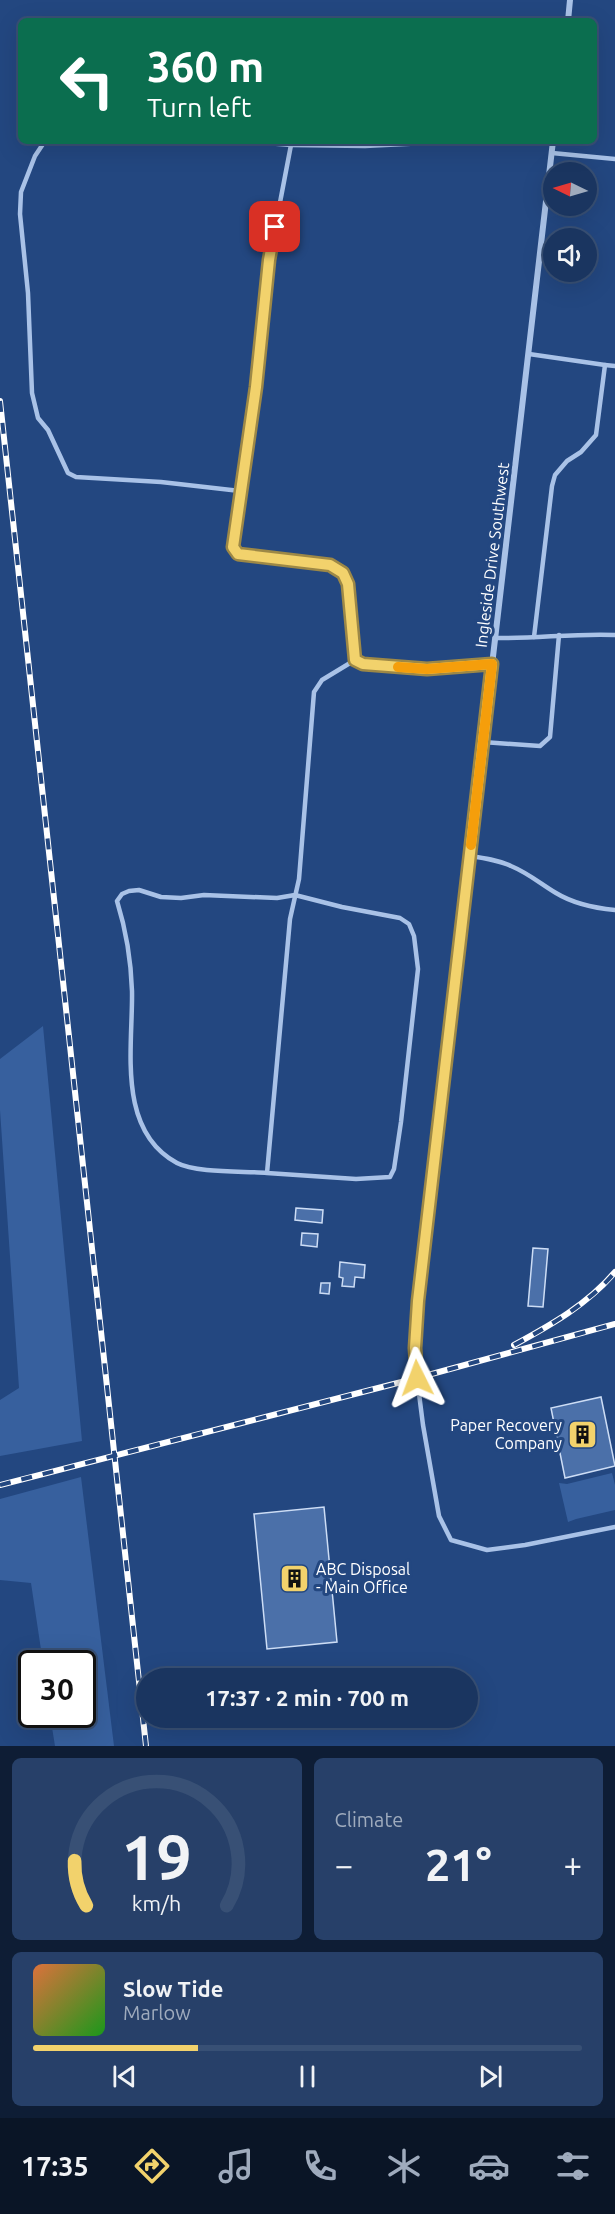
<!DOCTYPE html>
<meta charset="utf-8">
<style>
:root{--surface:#1a3560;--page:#274069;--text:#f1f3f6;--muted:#9fabbd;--line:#385075;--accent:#f2d26c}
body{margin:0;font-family:Ubuntu,sans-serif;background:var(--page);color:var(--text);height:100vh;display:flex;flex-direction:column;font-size:22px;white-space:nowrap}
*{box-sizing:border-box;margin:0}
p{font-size:20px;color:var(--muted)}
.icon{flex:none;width:33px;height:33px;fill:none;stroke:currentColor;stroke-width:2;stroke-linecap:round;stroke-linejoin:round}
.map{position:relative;height:1746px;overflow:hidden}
.side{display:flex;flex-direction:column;gap:12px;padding:12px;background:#0e1d35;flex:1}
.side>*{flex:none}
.hud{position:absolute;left:18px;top:18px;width:579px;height:126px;border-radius:9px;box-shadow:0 6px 24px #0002,0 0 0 2px var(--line);background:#0b6e4f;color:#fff;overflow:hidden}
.needle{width:39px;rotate:275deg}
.buttons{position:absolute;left:543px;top:162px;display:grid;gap:12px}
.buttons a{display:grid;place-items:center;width:54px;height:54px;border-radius:50%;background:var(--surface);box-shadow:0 6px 24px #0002,0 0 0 2px var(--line);font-size:30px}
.speed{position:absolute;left:18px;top:1650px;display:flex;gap:12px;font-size:30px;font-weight:700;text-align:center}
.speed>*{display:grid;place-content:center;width:78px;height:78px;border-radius:50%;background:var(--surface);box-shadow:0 6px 24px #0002,0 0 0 2px var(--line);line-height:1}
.speed .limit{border:3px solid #111;border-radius:9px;background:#fff;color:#111}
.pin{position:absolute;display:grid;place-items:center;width:51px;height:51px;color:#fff;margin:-26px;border-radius:12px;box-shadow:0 3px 9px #0006}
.me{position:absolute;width:66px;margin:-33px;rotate:357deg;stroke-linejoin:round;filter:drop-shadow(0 0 4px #0008)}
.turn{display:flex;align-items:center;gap:21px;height:126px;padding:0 30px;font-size:27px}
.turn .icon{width:78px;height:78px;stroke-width:2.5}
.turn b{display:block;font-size:42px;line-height:51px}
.big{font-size:45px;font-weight:700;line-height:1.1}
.side .card{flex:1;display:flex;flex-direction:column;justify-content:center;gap:9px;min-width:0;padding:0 21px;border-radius:9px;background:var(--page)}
.side .dial{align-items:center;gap:0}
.dial svg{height:156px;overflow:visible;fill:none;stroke:var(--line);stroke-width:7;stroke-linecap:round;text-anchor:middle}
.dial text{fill:var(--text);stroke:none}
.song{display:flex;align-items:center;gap:18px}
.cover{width:72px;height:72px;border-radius:9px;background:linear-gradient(135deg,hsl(20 70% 55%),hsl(120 70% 35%))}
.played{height:6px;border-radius:3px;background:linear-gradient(90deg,var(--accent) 30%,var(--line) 30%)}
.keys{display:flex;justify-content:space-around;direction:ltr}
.heat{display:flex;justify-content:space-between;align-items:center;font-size:33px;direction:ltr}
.side .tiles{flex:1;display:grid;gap:12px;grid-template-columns:1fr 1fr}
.card:last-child{grid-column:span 2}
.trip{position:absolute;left:136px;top:1668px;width:342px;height:60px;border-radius:30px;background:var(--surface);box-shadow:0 6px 24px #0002,0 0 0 2px var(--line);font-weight:700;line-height:60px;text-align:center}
.menu{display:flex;height:96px;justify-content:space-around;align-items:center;background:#0a1526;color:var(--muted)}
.menu .icon{width:42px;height:42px}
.menu .active{color:var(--accent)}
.menu b{font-size:27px;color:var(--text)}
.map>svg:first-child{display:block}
</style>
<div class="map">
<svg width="615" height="1746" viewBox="0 0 615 1746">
<rect width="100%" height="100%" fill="#234780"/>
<g fill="#37609e">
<path d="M43,1026l39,415 -82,15v-56l19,-12 -19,-278v-51z"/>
<path d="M612,1473l3,12v25l-39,9 -8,3 -9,-39 8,1z"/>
<path d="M81,1477l33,269h-59l-5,-31 32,-1v-50l-39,-1 -12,-80 -31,-3v-81z"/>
</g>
<g fill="#4b70a9" stroke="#cdddf5" stroke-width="1.5">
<path d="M296,1208l27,2 -1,13 -27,-3z"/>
<path d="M302,1233l16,1 -1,13 -16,-2z"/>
<path d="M533,1248l15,1 -5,58 -15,-1z"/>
<path d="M340,1262l25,3 -1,13 -9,-1 -1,10 -12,-1 1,-8 -4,-1z"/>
<path d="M321,1283h9l-1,11 -9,-1z"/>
<path d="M601,1397l14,69 -50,12 -14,-70z"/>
<path d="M324,1507l13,135 -70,7 -13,-135z"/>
</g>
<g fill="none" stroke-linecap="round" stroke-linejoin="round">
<g stroke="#a9c2e7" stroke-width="4.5">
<path d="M45,141l-10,15 -14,36 -1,22 8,79 4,100 6,25 10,12 20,43 8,4 85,5 79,9"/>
<path d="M240,141l51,4 74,1 61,-3 4,-2"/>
<path d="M291,145l-22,115 -13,127 -9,71 -7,33 -7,56 5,7 92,11 13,8 5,11 7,76"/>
<path d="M552,153l63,6"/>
<path d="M529,354l76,11 -9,70 -15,17 -14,9 -12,14 -3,11 -18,151"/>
<path d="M605,365l10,1"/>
<path d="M495,638c40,1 80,-5 120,-3"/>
<path d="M355,660l8,4 64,5 65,-5"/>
<path d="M483,742l57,4 10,-9 9,-102"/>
<path d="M470,856c14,2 28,4 41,10 17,7 30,18 45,27 18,11 38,15 59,17"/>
<path d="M267,1173l89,6 34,-2 4,-8 7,-47 17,-153 -4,-33 -5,-12 -9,-6 -58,-11 -47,-12 -18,3 -73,-3 -23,3 -20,-1 -22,-7 -10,1 -7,3 -5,7c9,29 14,59 15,90 1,56 -16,139 45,172 19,10 67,8 90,10l23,-254 9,-40 15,-187 8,-12 33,-20"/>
<path d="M417,1378l6,47 16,91 12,24 36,10 38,-5 90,-18"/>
</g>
<g stroke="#a9c2e7" stroke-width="6">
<path d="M568,21l2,-21"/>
<path d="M417,1378l-2,-30 3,-47 135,-1160"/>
</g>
<defs>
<g id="rail">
<path d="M0,401l146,1345"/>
<path d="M514,1345c37,-20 74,-41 101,-73"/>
<path d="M0,1485l417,-107 198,-54"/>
</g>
</defs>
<use href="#rail" stroke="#fff" stroke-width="6"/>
<use href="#rail" stroke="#234780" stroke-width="4" stroke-dasharray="11" stroke-linecap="butt"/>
</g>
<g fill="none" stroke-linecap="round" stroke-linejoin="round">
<defs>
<path id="route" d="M275,227l-6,33 -13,127 -23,160 5,7 92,11 13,8 5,11 7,76 8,4 64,5 65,-5 -74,637 -3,47 2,30"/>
</defs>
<use href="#route" stroke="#9d8846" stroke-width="15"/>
<use href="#route" stroke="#f2d26c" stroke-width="10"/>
<path stroke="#f59e0b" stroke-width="10" d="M398,667l29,2 65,-5 -21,181"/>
</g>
<defs>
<symbol id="building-square" viewBox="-11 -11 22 22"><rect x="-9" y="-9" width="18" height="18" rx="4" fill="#f2d26c" stroke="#234780"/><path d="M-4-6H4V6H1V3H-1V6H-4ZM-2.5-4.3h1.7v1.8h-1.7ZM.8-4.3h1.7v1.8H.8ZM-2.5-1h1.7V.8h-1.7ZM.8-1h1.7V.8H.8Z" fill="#111"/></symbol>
</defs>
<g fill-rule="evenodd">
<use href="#building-square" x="566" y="1418" width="33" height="33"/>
<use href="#building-square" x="278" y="1562" width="33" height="33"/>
</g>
<g text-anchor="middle" stroke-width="6" stroke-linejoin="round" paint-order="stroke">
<g font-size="16" fill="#fff" stroke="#234780">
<text transform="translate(492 555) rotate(-83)" y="6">Ingleside Drive Southwest</text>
</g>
<g font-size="16" fill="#fff" stroke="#234780" text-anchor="end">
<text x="562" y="1431">Paper Recovery<tspan x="562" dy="18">Company</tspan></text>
<text x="316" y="1575" text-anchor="start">ABC Disposal<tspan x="316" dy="18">- Main Office</tspan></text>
</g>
</g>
</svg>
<div class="buttons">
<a><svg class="needle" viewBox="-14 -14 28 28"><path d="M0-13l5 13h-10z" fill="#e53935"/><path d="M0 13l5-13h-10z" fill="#9fabbd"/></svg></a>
<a><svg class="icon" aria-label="sound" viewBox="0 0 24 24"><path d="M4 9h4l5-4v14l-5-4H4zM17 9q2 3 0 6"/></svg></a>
</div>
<div class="speed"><div class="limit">30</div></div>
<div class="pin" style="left:275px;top:227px;background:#d93025"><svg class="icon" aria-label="arrive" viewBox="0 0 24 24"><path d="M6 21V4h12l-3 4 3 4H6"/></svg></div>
<svg class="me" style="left:417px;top:1378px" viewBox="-20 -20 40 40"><path d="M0-17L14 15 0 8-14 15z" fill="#f2d26c" stroke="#fff" stroke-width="4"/></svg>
<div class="trip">17:37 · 2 min · 700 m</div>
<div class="hud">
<div class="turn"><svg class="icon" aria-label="left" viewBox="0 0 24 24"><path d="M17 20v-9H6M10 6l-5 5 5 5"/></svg><div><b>360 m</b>Turn left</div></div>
</div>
</div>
<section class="side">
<div class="tiles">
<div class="card dial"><svg viewBox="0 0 100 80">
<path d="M14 69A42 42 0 1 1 86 69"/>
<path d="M14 69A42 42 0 0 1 8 46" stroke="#f2d26c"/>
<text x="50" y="56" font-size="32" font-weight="700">19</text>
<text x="50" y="72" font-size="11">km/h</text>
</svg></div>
<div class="card"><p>Climate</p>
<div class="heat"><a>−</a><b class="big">21°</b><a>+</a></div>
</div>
<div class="card">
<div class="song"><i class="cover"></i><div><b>Slow Tide</b><p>Marlow</p></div></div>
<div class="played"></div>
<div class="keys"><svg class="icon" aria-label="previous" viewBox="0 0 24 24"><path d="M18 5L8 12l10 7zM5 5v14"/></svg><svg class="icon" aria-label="pause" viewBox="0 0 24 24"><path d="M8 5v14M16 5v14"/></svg><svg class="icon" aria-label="next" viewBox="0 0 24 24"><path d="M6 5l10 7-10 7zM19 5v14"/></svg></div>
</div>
</div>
</section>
<nav class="menu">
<b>17:35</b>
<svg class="icon active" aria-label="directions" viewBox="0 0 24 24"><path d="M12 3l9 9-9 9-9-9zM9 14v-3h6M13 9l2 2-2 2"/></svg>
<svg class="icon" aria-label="music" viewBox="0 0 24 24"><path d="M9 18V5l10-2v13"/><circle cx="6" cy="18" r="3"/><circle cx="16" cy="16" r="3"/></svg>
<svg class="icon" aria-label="phone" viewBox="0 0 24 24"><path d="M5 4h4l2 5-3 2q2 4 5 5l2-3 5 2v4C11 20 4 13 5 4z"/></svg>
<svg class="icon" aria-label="climate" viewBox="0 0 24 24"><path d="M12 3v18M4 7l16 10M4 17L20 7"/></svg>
<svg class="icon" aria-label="car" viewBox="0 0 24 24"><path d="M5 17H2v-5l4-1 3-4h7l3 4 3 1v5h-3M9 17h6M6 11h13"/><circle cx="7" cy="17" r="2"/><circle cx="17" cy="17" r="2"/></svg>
<svg class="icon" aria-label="filters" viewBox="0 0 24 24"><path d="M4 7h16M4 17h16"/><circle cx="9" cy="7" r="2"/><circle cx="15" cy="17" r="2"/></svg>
</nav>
